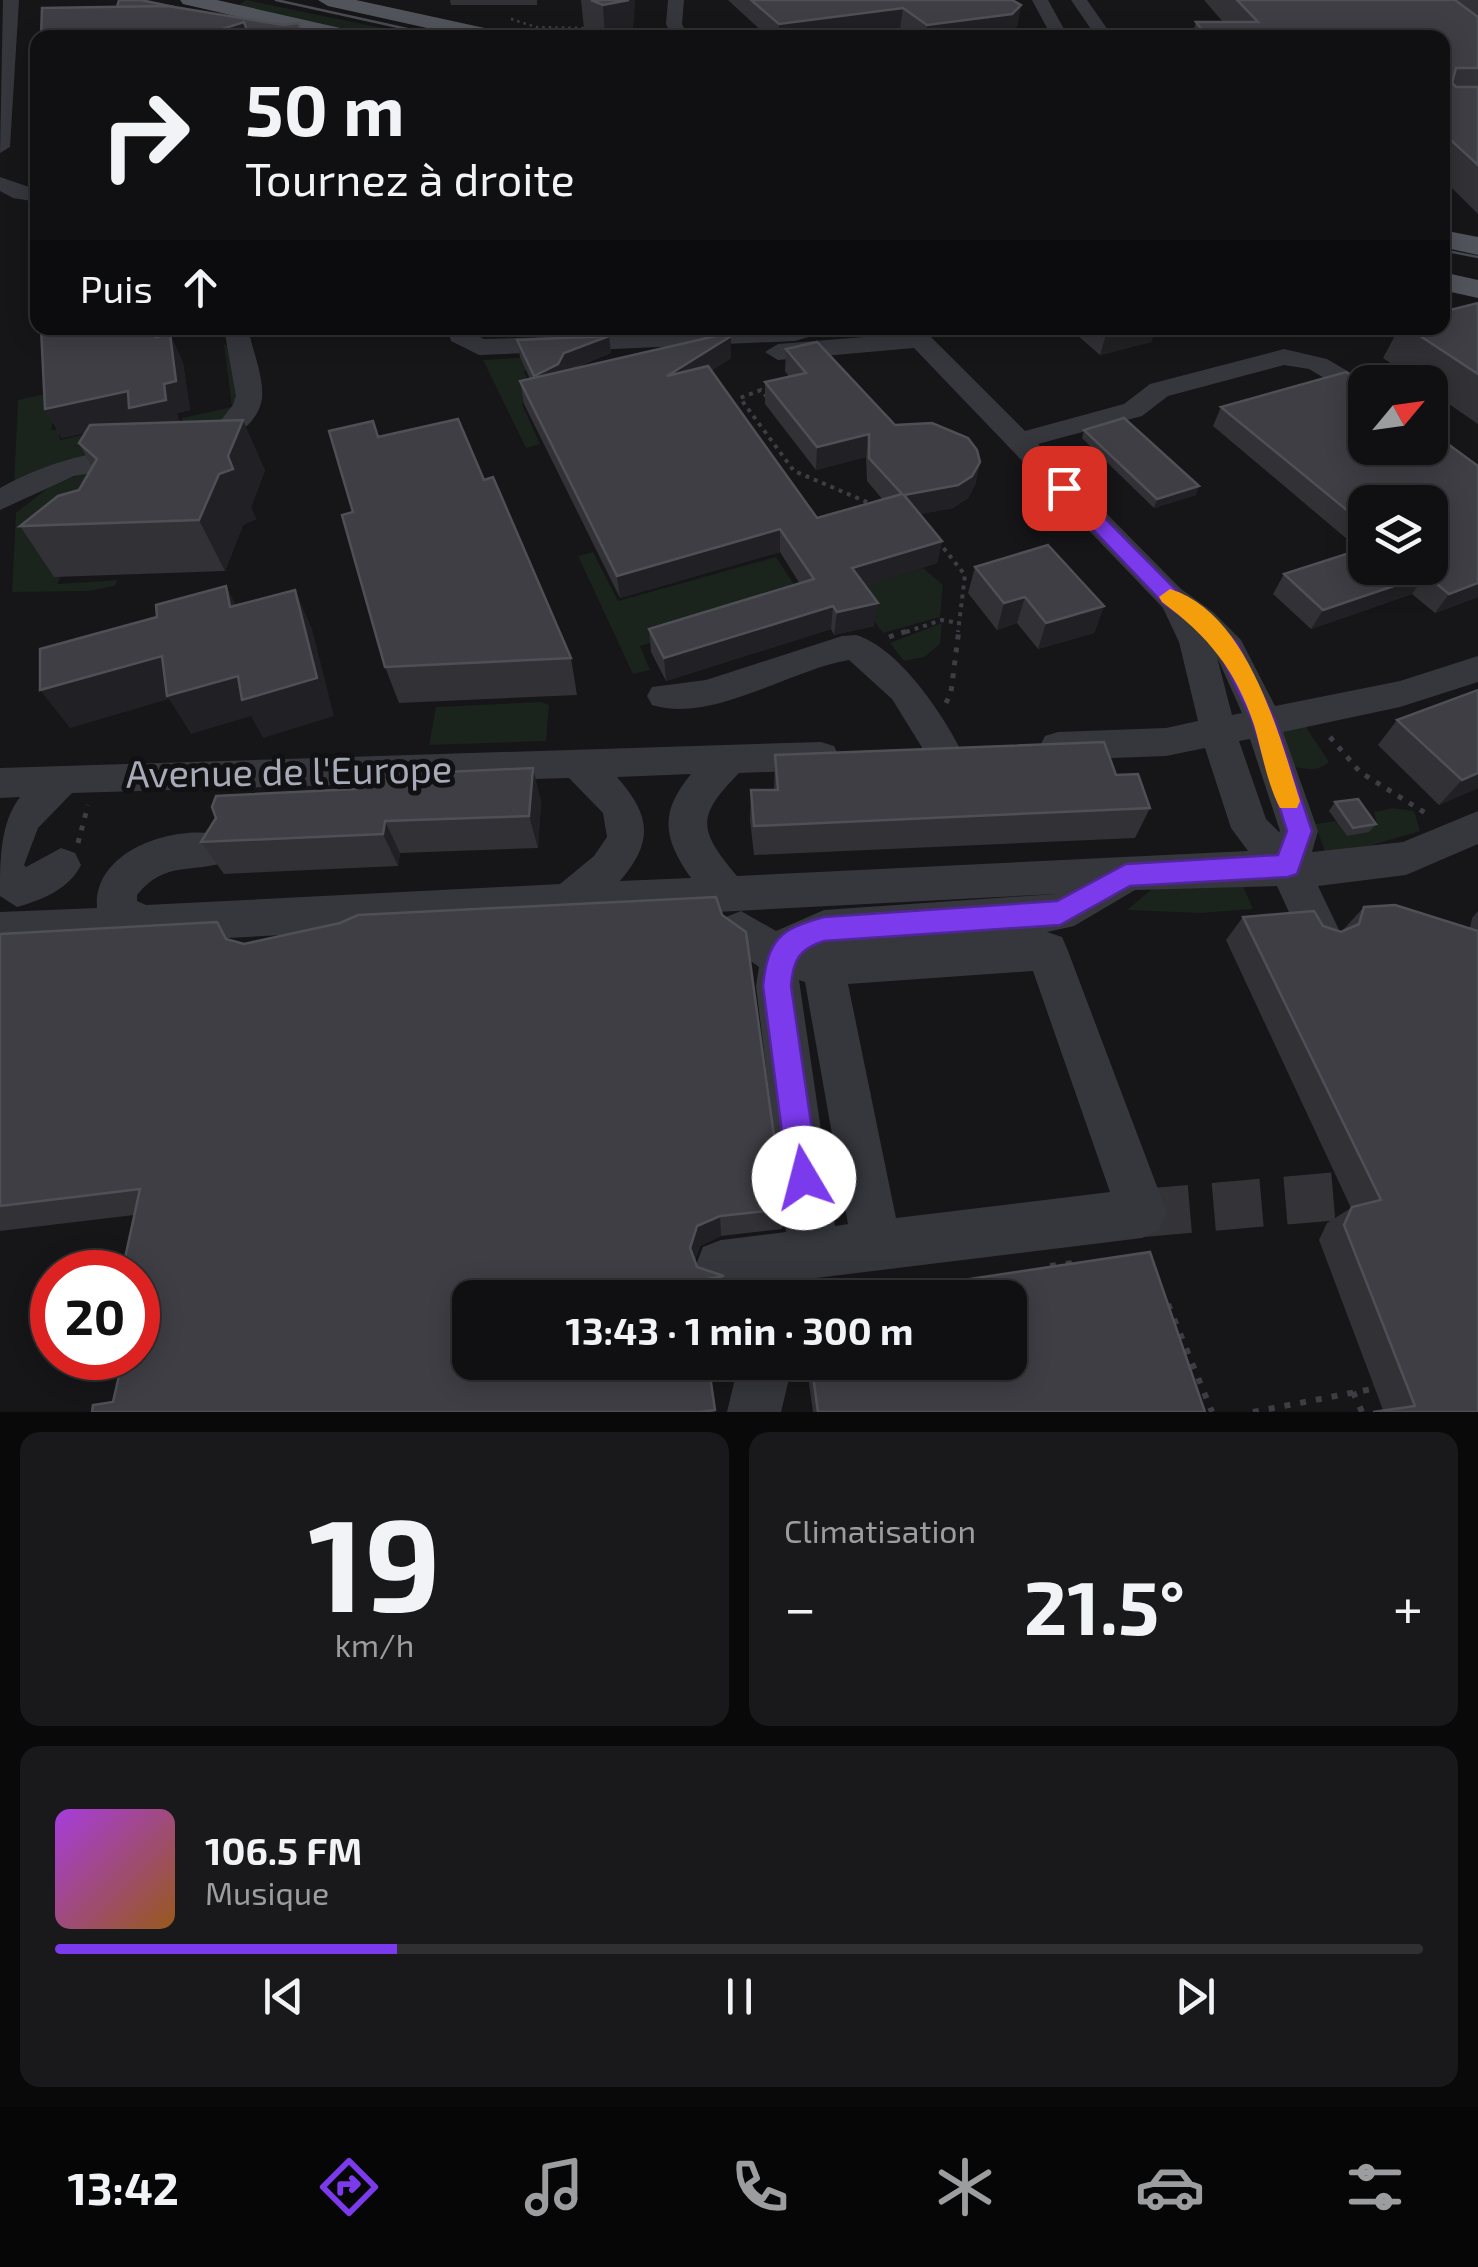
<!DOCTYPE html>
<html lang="fr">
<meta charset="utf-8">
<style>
:root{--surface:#101012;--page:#19191b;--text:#f1f3f6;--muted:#9c9d9f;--line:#303032;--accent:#7c3aed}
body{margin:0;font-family:"Exo 2",sans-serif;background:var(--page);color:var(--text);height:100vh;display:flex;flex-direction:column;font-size:38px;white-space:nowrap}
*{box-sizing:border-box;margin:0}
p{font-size:32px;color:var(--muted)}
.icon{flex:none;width:55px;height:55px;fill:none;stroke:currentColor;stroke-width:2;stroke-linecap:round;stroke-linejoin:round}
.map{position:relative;height:1412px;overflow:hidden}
.side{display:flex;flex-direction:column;gap:20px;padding:20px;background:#09090a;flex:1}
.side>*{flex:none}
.banner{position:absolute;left:30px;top:30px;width:1420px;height:305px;border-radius:20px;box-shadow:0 5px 25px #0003,0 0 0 2px var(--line);background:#101012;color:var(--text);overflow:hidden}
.needle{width:65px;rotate:61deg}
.buttons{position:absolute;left:1348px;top:365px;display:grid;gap:20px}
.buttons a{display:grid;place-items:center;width:100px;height:100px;border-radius:20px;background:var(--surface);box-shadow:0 5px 25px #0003,0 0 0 2px var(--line);font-size:50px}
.speed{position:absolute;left:30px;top:1250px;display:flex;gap:20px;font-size:50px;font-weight:700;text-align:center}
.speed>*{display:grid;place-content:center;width:130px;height:130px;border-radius:50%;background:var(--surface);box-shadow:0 5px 25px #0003,0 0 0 2px var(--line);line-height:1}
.speed .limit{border:15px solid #d22;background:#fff;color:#111}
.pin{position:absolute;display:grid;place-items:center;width:85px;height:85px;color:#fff;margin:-42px;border-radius:20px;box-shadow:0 5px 15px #0006}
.me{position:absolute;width:110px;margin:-55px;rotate:352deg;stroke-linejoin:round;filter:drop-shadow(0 0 8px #0008)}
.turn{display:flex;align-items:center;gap:35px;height:210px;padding:0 50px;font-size:45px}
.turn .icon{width:130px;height:130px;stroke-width:2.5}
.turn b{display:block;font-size:70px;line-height:85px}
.then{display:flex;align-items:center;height:95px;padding:0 50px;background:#0003;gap:20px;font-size:38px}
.big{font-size:75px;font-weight:700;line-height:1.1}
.side .widget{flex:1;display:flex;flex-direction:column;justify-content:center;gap:15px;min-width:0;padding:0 35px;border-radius:20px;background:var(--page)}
.side .dial{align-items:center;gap:0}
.dial b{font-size:130px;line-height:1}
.song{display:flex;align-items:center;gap:30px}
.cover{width:120px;height:120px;border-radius:15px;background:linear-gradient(135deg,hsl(280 70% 55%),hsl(30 70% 35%))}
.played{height:10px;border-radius:5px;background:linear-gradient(90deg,var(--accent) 25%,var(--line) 25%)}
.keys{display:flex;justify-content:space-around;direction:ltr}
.heat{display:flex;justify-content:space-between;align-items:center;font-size:55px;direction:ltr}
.side .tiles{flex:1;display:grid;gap:20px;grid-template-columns:1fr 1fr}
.widget:last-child{grid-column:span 2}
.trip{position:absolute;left:452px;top:1280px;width:575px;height:100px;border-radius:20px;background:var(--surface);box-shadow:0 5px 25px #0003,0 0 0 2px var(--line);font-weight:700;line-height:100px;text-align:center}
.tab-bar{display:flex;height:160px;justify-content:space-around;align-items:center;background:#060607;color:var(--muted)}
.tab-bar .icon{width:70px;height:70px}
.tab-bar .current{color:var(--accent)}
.tab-bar b{font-size:45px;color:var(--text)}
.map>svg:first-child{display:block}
</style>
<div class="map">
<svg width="1478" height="1412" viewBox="0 0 1478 1412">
<rect width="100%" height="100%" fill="#161518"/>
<g fill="#1b231d">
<path d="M246,0l146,30 -4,3 15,4h-31l-130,-29 -3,-3z"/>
<path d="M224,345h6l9,55 -13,21 -212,64 4,-85 41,-9 -8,39 8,-1 1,11 80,-18 42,8v-12l50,-11z"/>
<path d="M586,354l-62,17 13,29 -15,4 18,40 -14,4 -43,-88z"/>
<path d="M94,470l-23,85 -14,29 61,-4 -4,6 -25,5 -77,1 4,-79 37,-29z"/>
<path d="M593,552l25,49 158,-44 27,41 -163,48 10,24 -17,4 -55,-118z"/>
<path d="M923,568l20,17 -3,32 -57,16 -31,-43z"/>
<path d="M942,623l-2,21 -16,13 -20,4 -14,-18z"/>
<path d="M541,702l8,3 -3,36 -117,4 7,-38z"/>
<path d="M1304,724l25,38c-11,10 -22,7 -35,5l-13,-31 3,-8z"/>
<path d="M1393,808l21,3 6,20 -55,16 -40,4 -10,-27 21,-3 11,15 30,-12 -3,-12z"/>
<path d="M1242,884l11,25 -53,4 -73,-3 25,-21z"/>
</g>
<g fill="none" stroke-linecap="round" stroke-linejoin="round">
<path stroke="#333338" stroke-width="48" stroke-dasharray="48 24" stroke-linecap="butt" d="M1142,1213l336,-29"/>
<path stroke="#3c3e44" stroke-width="2.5" stroke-dasharray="2.5 4" stroke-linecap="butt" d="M511,19l25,8 48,1"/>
<g stroke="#3c3e44" stroke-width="4" stroke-dasharray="4 5" stroke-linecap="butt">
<path d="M767,397l-6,-7 -21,8 54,73 80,34"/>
<path d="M938,541l27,34 -7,57"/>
<path d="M906,632l36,-12 16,3"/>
</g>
<g stroke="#3c3e44" stroke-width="5" stroke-dasharray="5 8" stroke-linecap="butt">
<path d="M889,637l24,-8"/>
<path d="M946,703l5,-11 8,-63"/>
<path d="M1330,737l30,35 70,44"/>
<path d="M78,843l10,-38"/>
</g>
<g stroke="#3c3e44" stroke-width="6" stroke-dasharray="6 10" stroke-linecap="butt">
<path d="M1050,1266l24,-3"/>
<path d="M1168,1304l44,108"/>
<path d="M1353,1392l9,20"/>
<path d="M1253,1412l124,-24"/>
</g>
<g fill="#36373d" fill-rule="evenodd">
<path d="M3,0h16l-9,147 -10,6z"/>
<path d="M668,0h16l-2,24 7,14h-16l-7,-14z"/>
<path d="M1032,0h16l21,38h-58l4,-8 32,-2z"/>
<path d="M1071,0h16l21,30 23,6 -34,2z"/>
<path d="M0,177l38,13v12l-25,-4 -13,-7z"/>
<path d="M224,328h24c4,21 16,49 14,70 -3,28 -39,48 -63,54l-14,-8 36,-24 12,-15 3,-9z"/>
<path d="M447,328h24l1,5 12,6 341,-11 -3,5 -27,8 -316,14 -28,-14z"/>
<path d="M897,328h25l103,103 99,-27 26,-20 134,-35 43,10 39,23 -1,20 -56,-33 -25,-4 -116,31 -26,20 -104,28 143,145 32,23 28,28 34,66 125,-25 78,-25v26l-78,25 -117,25 35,99 -6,21 91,-10 75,-31v33l-72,31 -88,11 22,46 -6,13 -15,6 -15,-6 -27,-59 -142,4 -61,36 -27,6 15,5 6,14 99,262 -8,17 -17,8 -326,40 -6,20h-52l5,-13 -42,5 -18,-7 -7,-18 7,-18 18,-7 65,-8 -30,-246 3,-19 -33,-24 -6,-13 6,-13 15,-6 35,20 48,-21 232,-16 -1056,56v-38l97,-4c-5,-60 85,-87 132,-71l5,12 -5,12c-37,13 -64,-1 -92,34v6l9,4 414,-21 34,-28 13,-19 -4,-24 -34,-35 -497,15 -34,35 -14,37 2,2 35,-19 14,5 6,12c-12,24 -39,35 -64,42l-17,-11c0,-36 0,-73 20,-99l-20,1v-30l821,-26 13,4 5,10 -5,10 -13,4 -82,3c-43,44 -41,56 -2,103l511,-25 -17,-23 -26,-80 -39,8 -108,4 -13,-4 -5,-10 5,-10 13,-4 108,-4 32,-7 -19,-79 -16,-34 -249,-260 -136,12 -13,-8 13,-8 123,-10zM1217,657l25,56 -10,2zM1250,739l30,92 -1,1 -13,-13 -27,-78zM691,774c-32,39 -28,64 0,104l-71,3c34,-40 31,-65 -3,-104zM1033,971l77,221 -214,26 -48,-234zM799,980l6,2 43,242 -13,2z"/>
<path d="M134,449l10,3 4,6 -4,6 -70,12 -74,34v-22c42,-23 86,-37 134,-39z"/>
<path d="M856,635c43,13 86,78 106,117l-5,10 -13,4 -13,-4 -39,-63 -43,-39c-60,10 -137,64 -197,45l-5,-9 5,-9 54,-7 136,-44z"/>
<path d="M739,1362h54l-12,50h-54z"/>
</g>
<g fill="#52545c" fill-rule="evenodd">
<path d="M180,0h37l141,32 10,6h-40l-145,-34z"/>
<path d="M318,0h38l147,32 10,6h-41l-144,-32z"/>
<path d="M1442,230l36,7v18l-36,-8z"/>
<path d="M1442,272l36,8v18l-36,-8z"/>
</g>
<g stroke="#494b52" stroke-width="2.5">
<path d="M276,0l172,38"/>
<path d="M1442,250l36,7"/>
</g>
</g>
<g fill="#323136" fill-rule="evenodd">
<path d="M450,0h87v5h-86z"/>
<path d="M581,0h54l-3,38h-38l-1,-5 -9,-4z"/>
<path d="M728,0h284l9,5 -4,21 -9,9 -20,3h-76l-12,-9 -63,9h-68z"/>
<path d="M1204,0h274v214l-36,-36v-140h-251l5,-16h27z"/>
<path d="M1478,303v121l-48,-33v-9h-12l-35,-24 16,-30h43z"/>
<path d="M477,328h218l-210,7 -8,-3z"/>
<path d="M1069,328h87l-5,14 -51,13z"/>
<path d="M170,334l13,29 7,47 -13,3 2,9 86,48 -14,37 5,12 -13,6 -18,46 -171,6 -34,-51 59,-36 13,-23 -13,-24 5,-10 -22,5 -17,-29 119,-74z"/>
<path d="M609,336l2,17 -45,18 165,-35v22l-20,13 106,147 66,-18 -16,-19 -1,-24 -50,13 -51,-66v-22l24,-5 -4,-6 1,-22 109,76 85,37 -5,23 -7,13 -15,10 -33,6 22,27 -5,22 -72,23 9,40 -40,9 -3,-6 -165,52 -15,-29 -2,-23 151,-45 -20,-32 -160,46 -96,-194 -4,-23 10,-2 -10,-22 -3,-17z"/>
<path d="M1346,372l19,13v63h65v-17l48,35v131l-43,16 -23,-19 -101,35 -38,-35 11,-20 76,-24 -147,-124 8,-19zM1365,502h65v66h-65z"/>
<path d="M1084,430l112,65 -42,13 -72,-70z"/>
<path d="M378,437l106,43 87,178 6,37 -178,8 -14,-36 -32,-155z"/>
<path d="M975,567l129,39 -10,27 -56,16 -21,-26 -20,7 -29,-37z"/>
<path d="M1397,720l81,68 -39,17 -61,-60z"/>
<path d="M775,755l341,20 34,33 -15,30 -381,17 -4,-35 1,-30h23z"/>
<path d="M541,801l-3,47 -138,5 -2,13 -174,8 -23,-32z"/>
<path d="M1335,802l41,22 -7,8 -22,4 -18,-25z"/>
<path d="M1364,907l106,21 2,-10 6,-7v501l-95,-2 -64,-170 8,-17 24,-15 -125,-268 17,-23 80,9 18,6z"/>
<path d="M0,934l232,7 12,3 540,265 -2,20 -61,7 -21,10 -5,14 2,7 27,9 1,17 -21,5h-234l238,64 7,50h-623l21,-10 25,-44 -4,-143 -134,16z"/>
<path d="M806,1362h204l195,50h-392z"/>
</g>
<g fill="#212024">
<path d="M629,0h6l-3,38h-27l-2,-33z"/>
<path d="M1021,5l-4,21 -9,9 -20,3h-62l1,-13z"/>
<path d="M903,8l-3,21 -63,9h-59l1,-14z"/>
<path d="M244,22l5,16h-55z"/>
<path d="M154,328h8l7,38 -13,-29z"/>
<path d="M1108,328h48l-5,14 -51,13z"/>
<path d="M170,334l13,29 7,47 -13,3 3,17 -36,7 -8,-15 -74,16 -17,-29z"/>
<path d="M609,336l2,17 -45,17 -29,24 -3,-18 30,-23z"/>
<path d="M731,336v22l-63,40 -1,-22z"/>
<path d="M243,420l22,50 -14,37 5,12 -13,6 -18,46 -26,-51z"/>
<path d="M869,434l-3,23 -50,13 1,-23z"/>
<path d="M980,462l-5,23 -7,13 -15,10 -53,10 4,-23z"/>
<path d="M1199,486l-3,9 -42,13 3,-9z"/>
<path d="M780,529v23l-160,46 -3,-22z"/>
<path d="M942,541l-5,22 -88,28 3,-23z"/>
<path d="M1426,575l-14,19 -101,35 12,-19z"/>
<path d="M1478,583v14l-43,16 14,-19z"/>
<path d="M226,586l20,39 -16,-18z"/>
<path d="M295,590l17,39 22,87 -71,22 -12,-22 -60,18 -22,-35 -99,29 -30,-38 122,-34z"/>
<path d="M1025,597l-8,26 -20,7 7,-27z"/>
<path d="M878,603l-4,23 -40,9 3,-23z"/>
<path d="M833,606l-2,23 -165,52 -2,-23z"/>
<path d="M1104,606l-10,27 -56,16 8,-26z"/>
<path d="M533,768l8,33 -3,47 -9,-32z"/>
<path d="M1478,773v15l-39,17 23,-25z"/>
<path d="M385,821l15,32 -2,13 -15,-32z"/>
<path d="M720,1216l1,20 -21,10 -8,20 -2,-18 7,-22z"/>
</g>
<g fill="#3e3e44" stroke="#4f4f56" stroke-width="2.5">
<path d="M119,0h22l33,7h-57z"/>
<path d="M591,0h38l-26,5z"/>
<path d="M751,0h261l9,5 -9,9 -85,11 -24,-17 -124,16z"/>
<path d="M1237,0h218l23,17v51h-22l-4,15 4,4h22v78l-36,-33v-94h-234l-12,-16h62z"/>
<path d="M168,6l115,19 16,-2 5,15h-54l-6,-16 -50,16h-153l1,-30z"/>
<path d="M1478,303v71l-70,-46h34v-16z"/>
<path d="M41,328h113l2,9 14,-3 6,47 -12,3 2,16 -37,8 -1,-17 -83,18z"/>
<path d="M729,333l2,3 -64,40 41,-10 109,152 85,-24 -33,-36v-24l-52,13 -52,-65 41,-9 -20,-24 31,-7 78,83 37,-2 36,15 9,12 3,12 -8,14 -14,9 -54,10 38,46 -90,27 26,35 -41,9 -4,-6 -169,52 -15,-29 165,-50 -34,-50 -163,47 -97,-195z"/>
<path d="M609,336l-45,17 -6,11 -24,12 -17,-36z"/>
<path d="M1346,372l19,13v63h65v-17l48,35v117l-29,11 -23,-19 -103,35 -39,-36 81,-26v20h65v-66h-65v23l-144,-118z"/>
<path d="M1124,418l75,68 -42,13 -73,-69z"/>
<path d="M458,419l26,61 9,-3 78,181 -186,9 -43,-152 11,-3 -24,-81 44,-10 5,16z"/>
<path d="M243,420l-15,36 5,13 -14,5 -20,46 -179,6 38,-30 21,-6 18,-31 -18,-16 11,-18z"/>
<path d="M1048,545l56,61 -58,17 -21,-26 -21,6 -29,-36z"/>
<path d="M226,586l4,21 65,-17 22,88 -75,22 -4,-24 -71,20 -5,-40 -122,34v-41l117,-32 -1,-12z"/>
<path d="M1478,690v83l-16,7 -65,-60z"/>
<path d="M1104,742l12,33 22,-1 12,34 -396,18 -3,-36h27l-3,-35z"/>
<path d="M533,768l-4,48 -144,5 -2,13 -182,8 15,-24 -4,-11 4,-11 140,-7 3,-13z"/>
<path d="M1358,799l18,25 -23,4 -18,-26z"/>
<path d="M716,897l6,18 24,17 38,277 -64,7 -23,10 -7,22 7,19 27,9 -27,5 2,17h-229v64h238l7,48 -15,2h-608l1,-7 20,-3 10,-44h15v-86h-16l18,-83 -140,17v-272l217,-12 9,17 18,5 96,-21 18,-8z"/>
<path d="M1395,905l83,26v481h-105l42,-6 -71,-181 8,-18 29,-7 -138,-283 71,-6 9,15 18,6 18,-8 5,-17z"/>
<path d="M1150,1252l55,160h-387l-7,-50h199v-64h-167z"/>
</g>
<path fill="#7c3aed" stroke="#51269a" stroke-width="2.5" d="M1064,483l7,1 107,108 30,22 29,29 38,77 37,111 -15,43 -9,3 -158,9 -70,39 -236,16c-25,8 -31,19 -33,45l28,192 -4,11 -11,4 -12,-4 -4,-11 -25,-192c5,-47 17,-57 61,-69l233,-16 69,-37 152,-9 9,-24 -35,-111 -32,-66 -26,-29 -31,-22 -105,-110v-9z"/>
<path fill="#f59e0b" d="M1170,589c77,23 109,144 130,212l-3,7h-17c-13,-25 -18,-56 -26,-83 -18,-55 -46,-89 -92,-123l-3,-5z"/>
<g text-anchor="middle" stroke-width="10" stroke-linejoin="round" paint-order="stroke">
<g font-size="38" fill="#a7abb8" stroke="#111013">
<text transform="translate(289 772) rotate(-1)" y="13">Avenue de l'Europe</text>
</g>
</g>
</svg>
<div class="buttons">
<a><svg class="needle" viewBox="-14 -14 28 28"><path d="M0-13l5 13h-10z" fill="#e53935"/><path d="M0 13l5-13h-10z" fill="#9c9d9f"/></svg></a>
<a><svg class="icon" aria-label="layers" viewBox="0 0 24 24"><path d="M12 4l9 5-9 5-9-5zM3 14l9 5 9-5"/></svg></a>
</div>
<div class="speed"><div class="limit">20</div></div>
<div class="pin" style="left:1064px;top:488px;background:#d93025"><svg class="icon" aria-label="arrive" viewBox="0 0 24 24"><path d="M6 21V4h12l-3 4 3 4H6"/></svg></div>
<svg class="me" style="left:804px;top:1178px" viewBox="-20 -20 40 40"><circle r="19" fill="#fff"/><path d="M0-13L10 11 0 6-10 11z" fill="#7c3aed"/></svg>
<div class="trip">13:43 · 1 min · 300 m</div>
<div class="banner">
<div class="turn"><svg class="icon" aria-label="right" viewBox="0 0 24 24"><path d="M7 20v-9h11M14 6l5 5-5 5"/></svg><div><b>50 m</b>Tournez à droite</div></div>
<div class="then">Puis<svg class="icon" aria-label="ahead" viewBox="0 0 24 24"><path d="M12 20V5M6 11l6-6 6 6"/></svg></div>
</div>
</div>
<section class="side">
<div class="tiles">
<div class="widget dial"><b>19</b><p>km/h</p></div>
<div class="widget"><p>Climatisation</p>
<div class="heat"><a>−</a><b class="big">21.5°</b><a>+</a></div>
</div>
<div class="widget">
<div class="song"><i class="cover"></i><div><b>106.5 FM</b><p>Musique</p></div></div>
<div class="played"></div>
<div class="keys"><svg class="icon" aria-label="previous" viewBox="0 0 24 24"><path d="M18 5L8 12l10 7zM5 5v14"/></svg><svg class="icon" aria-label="pause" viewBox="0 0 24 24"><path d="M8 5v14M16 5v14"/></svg><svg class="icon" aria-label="next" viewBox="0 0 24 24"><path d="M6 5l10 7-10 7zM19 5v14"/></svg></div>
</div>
</div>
</section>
<nav class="tab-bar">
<b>13:42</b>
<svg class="icon current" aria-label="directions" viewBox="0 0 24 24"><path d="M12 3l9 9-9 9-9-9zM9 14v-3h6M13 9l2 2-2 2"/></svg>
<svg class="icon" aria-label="music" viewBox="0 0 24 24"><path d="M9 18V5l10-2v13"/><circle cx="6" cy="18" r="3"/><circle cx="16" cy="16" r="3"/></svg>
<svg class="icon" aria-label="phone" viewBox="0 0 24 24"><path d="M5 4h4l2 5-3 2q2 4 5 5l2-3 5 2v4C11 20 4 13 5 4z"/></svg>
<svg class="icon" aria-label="climate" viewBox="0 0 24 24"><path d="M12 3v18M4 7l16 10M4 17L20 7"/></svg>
<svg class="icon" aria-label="car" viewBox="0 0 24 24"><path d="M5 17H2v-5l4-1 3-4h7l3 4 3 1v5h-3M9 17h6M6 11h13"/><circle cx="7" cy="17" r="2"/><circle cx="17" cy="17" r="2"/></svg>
<svg class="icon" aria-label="filters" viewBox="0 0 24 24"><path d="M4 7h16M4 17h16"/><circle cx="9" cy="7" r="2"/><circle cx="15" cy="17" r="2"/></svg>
</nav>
